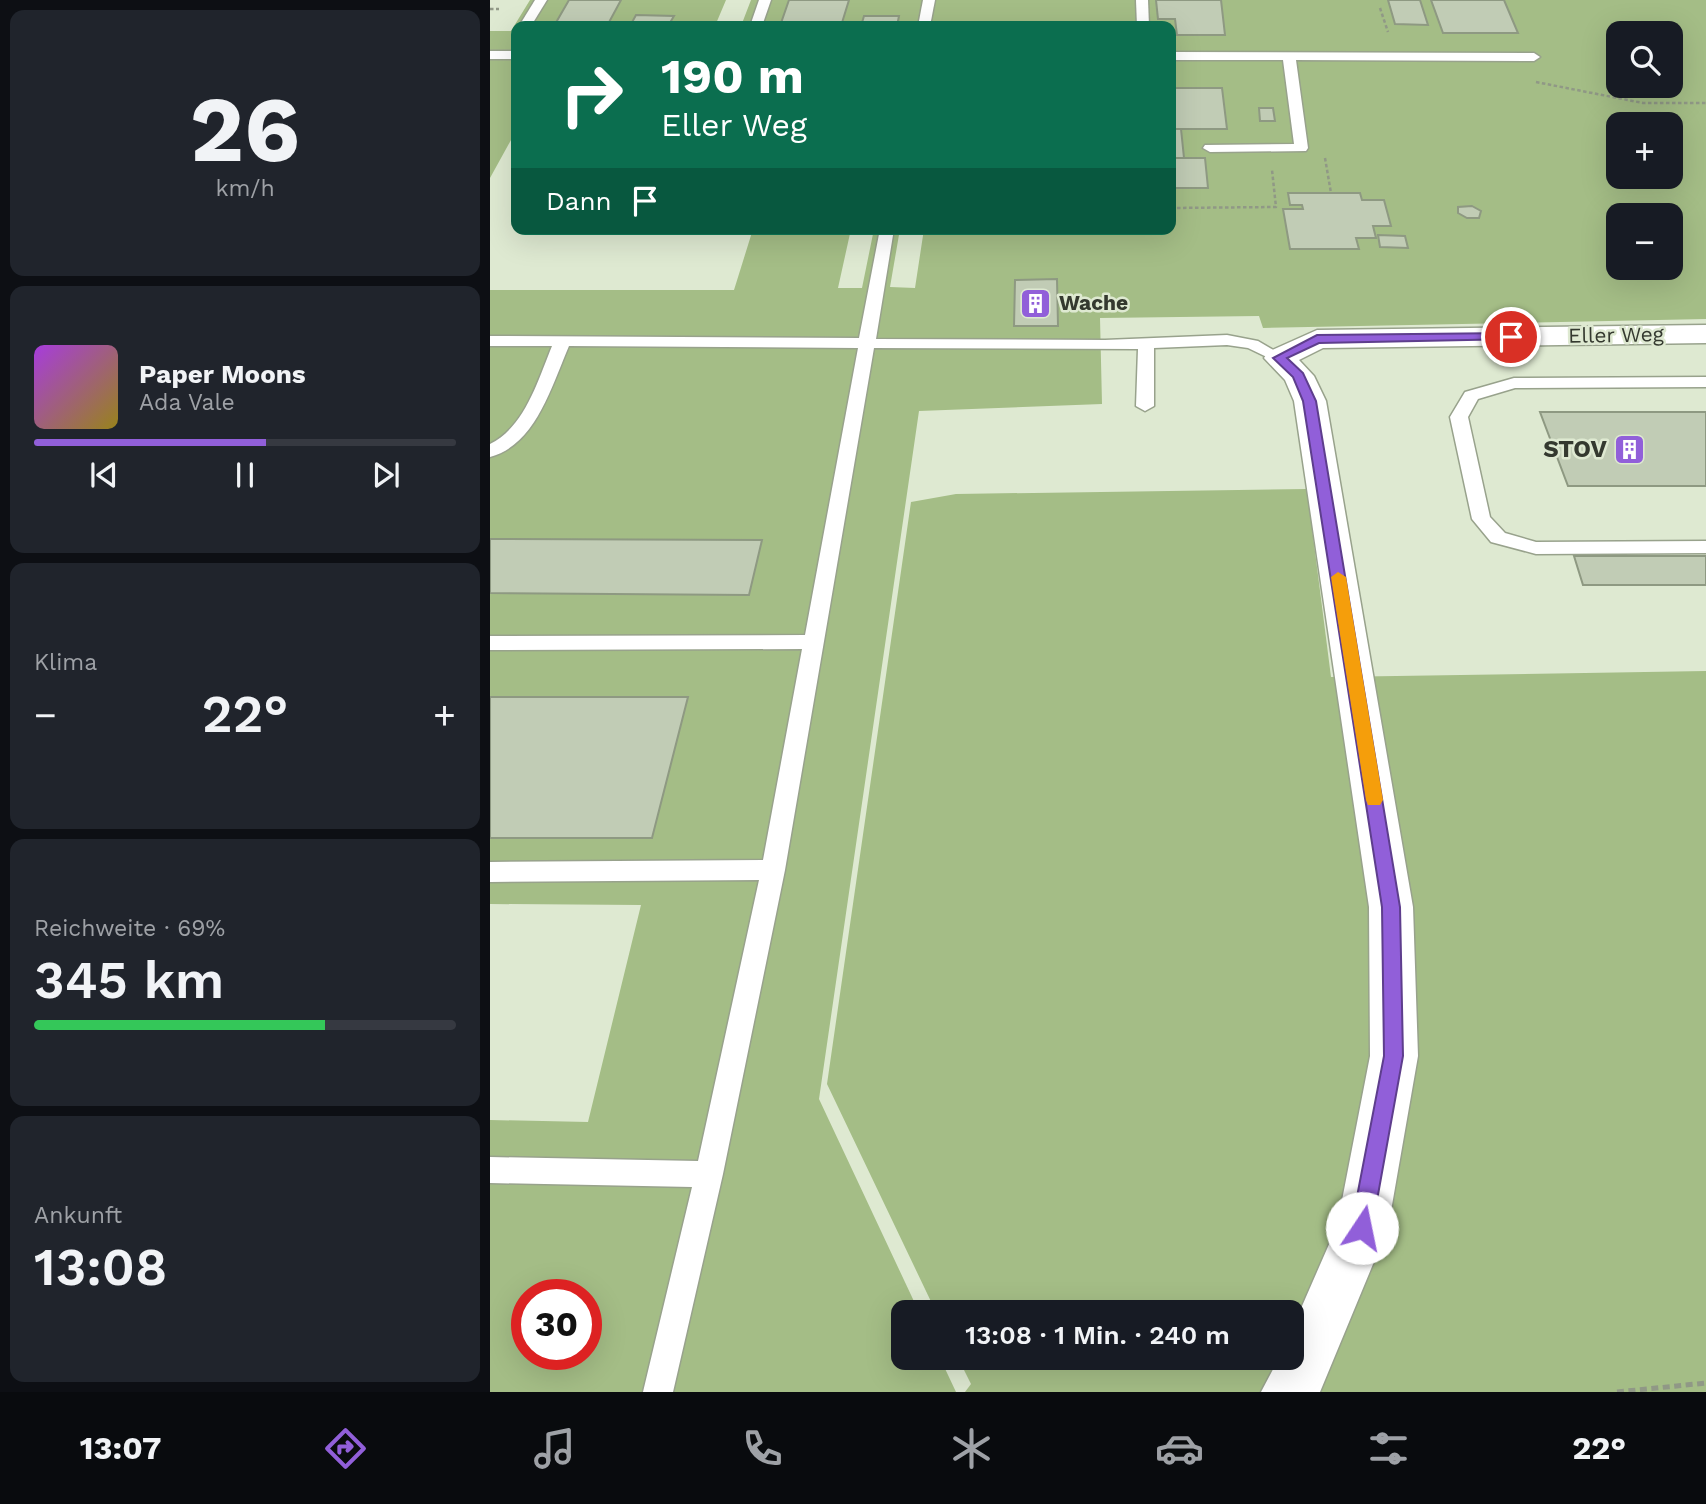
<!DOCTYPE html>
<html lang="de">
<meta charset="utf-8">
<style>
:root{--surface:#171b24;--page:#20242c;--text:#f1f3f6;--muted:#9ea1a6;--line:#363941;--accent:#915fd9}
body{margin:0;font-family:"Work Sans",sans-serif;background:var(--page);color:var(--text);height:100vh;display:flex;flex-direction:column;font-size:26px;white-space:nowrap}
*{box-sizing:border-box;margin:0}
p{font-size:23px;color:var(--muted)}
.icon{flex:none;width:38px;height:38px;fill:none;stroke:currentColor;stroke-width:2;stroke-linecap:round;stroke-linejoin:round}
.map{position:relative;flex:1;overflow:hidden}
.side{display:flex;flex-direction:column;gap:10px;padding:10px;background:#0d0f14;width:490px}
.side>*{flex:none}
.top-card{position:absolute;left:21px;top:21px;width:665px;height:214px;border-radius:14px;box-shadow:0 7px 28px #0002;background:#0b6e4f;color:#fff;overflow:hidden}
.controls{position:absolute;left:1116px;top:21px;display:grid;gap:14px}
.controls a{display:grid;place-items:center;width:77px;height:77px;border-radius:14px;background:var(--surface);box-shadow:0 7px 28px #0002;font-size:35px}
.speed{position:absolute;left:21px;top:1279px;display:flex;gap:14px;font-size:35px;font-weight:700;text-align:center}
.speed>*{display:grid;place-content:center;width:91px;height:91px;border-radius:50%;background:var(--surface);box-shadow:0 7px 28px #0002;line-height:1}
.speed .limit{border:10px solid #d22;background:#fff;color:#111}
.pin{position:absolute;display:grid;place-items:center;width:60px;height:60px;color:#fff;margin:-30px;border:4px solid #fff;border-radius:50%;box-shadow:0 2px 7px #0007}
.me{position:absolute;width:77px;margin:-38px;rotate:11deg;stroke-linejoin:round;filter:drop-shadow(0 0 5px #0008)}
.turn{display:flex;align-items:center;gap:24px;height:147px;padding:0 35px;font-size:32px}
.turn .icon{width:91px;height:91px;stroke-width:2.5}
.turn b{display:block;font-size:49px;line-height:60px}
.then{display:flex;align-items:center;height:66px;padding:0 35px;background:#0003;gap:14px;font-size:26px}
.big{font-size:52px;font-weight:600;line-height:1.1}
.side .card{flex:1;display:flex;flex-direction:column;justify-content:center;gap:10px;min-width:0;padding:0 24px;border-radius:14px;background:var(--page)}
.side .dial{align-items:center;gap:0}
.dial b{font-size:91px;line-height:1}
.song{display:flex;align-items:center;gap:21px}
.cover{width:84px;height:84px;border-radius:10px;background:linear-gradient(135deg,hsl(280 70% 55%),hsl(50 70% 35%))}
.played{height:7px;border-radius:4px;background:linear-gradient(90deg,var(--accent) 55%,var(--line) 55%)}
.keys{display:flex;justify-content:space-around;direction:ltr}
.heat{display:flex;justify-content:space-between;align-items:center;font-size:38px;direction:ltr}
.charge{height:10px;border-radius:5px;background:linear-gradient(90deg,#34c759 69%,var(--line) 0)}
.trip{position:absolute;left:401px;top:1300px;width:413px;height:70px;border-radius:14px;background:var(--surface);box-shadow:0 7px 28px #0002;font-weight:600;line-height:70px;text-align:center}
.menu{display:flex;height:112px;justify-content:space-around;align-items:center;background:#090b0e;color:var(--muted)}
.menu .icon{width:49px;height:49px}
.menu .on{color:var(--accent)}
.menu b{font-size:32px;color:var(--text)}
main{display:flex;flex:1;min-height:0}
.map>svg:first-child{display:block}
</style>
<main>
<section class="side">
<div class="card dial"><b>26</b><p>km/h</p></div>
<div class="card">
<div class="song"><i class="cover"></i><div><b>Paper Moons</b><p>Ada Vale</p></div></div>
<div class="played"></div>
<div class="keys"><svg class="icon" aria-label="previous" viewBox="0 0 24 24"><path d="M18 5L8 12l10 7zM5 5v14"/></svg><svg class="icon" aria-label="pause" viewBox="0 0 24 24"><path d="M8 5v14M16 5v14"/></svg><svg class="icon" aria-label="next" viewBox="0 0 24 24"><path d="M6 5l10 7-10 7zM19 5v14"/></svg></div>
</div>
<div class="card"><p>Klima</p>
<div class="heat"><a>−</a><b class="big">22°</b><a>+</a></div>
</div>
<div class="card"><p>Reichweite · 69%</p><b class="big">345 km</b><div class="charge"></div></div>
<div class="card"><p>Ankunft</p><b class="big">13:08</b></div>
</section>
<div class="map">
<svg width="1216" height="1392" viewBox="0 0 1216 1392">
<rect width="100%" height="100%" fill="#dee9d1"/>
<g fill="#a4bd86" fill-rule="evenodd">
<path d="M40,0h196l-11,26h-199v105l-26,47v-147h21z"/>
<path d="M261,0h955v319l-443,9 -4,-12 -159,2 2,86 -183,7 -100,688 100,213h-16v46h37l16,34h-466v-272l98,2 53,-217 -151,-1v-614h244l19,-61h98l-13,59h24l12,-59h26l-10,58 25,1 9,-59h247v-203h-430zM1129,33h52v53h-52zM1129,124h52v53h-52zM1129,215h52v53h-52zM37,1295h59v59h-59z"/>
<path d="M817,489l24,188 375,-6v721h-741l6,-8 -13,-26h334v-46h-356l-109,-228 84,-582 45,-8z"/>
</g>
<g fill="#c1ccb5" stroke="#8e9982" stroke-width="2">
<path d="M79,0h52l-14,26h-53z"/>
<path d="M299,0h60l-8,26h-61z"/>
<path d="M666,0h65l4,35h-48l-2,-16h-17z"/>
<path d="M898,0h32l8,25 -33,-1z"/>
<path d="M941,0h73l14,33h-75z"/>
<path d="M146,15l38,1 -6,10h-38z"/>
<path d="M374,16h35l-2,10h-36z"/>
<path d="M681,88h51l5,41h-56z"/>
<path d="M769,108h14l2,13h-15z"/>
<path d="M681,129h10l3,29h-13z"/>
<path d="M681,158h34l3,30h-37z"/>
<path d="M798,193h72l2,7h22l7,26h-18l3,12h-20l3,11h-69l-7,-40h20l-1,-4h-12z"/>
<path d="M982,206l9,5 -2,7h-12l-9,-5v-6z"/>
<path d="M888,235l27,1 3,12 -28,-1z"/>
<path d="M567,279l1,47h-44l1,-46z"/>
<path d="M1050,412h166v74h-138z"/>
<path d="M0,539l272,1 -13,55 -259,-2z"/>
<path d="M1084,556h132v29h-123z"/>
<path d="M0,697h198l-36,141h-162z"/>
</g>
<g fill="none" stroke-linecap="round" stroke-linejoin="round">
<defs>
<g id="lane">
<path d="M45,0h12l-16,26h-12z"/>
<path d="M269,0h12l-9,26h-12z"/>
<path d="M433,0h12l-5,26h-12z"/>
<path d="M646,0h12l1,26h-12z"/>
<rect x="0" y="51" width="26" height="8"/>
<path d="M681,52l363,1 6,4 -6,4 -238,-1 12,88 -2,3 -96,1 -7,-4 2,-3 89,-1 -11,-84h-112z"/>
<path d="M390,229h14l-18,110 229,1 122,-5 31,6 29,17 -8,5 -31,-15 -21,-3 -73,3v58l-9,5 -9,-5 2,-57 -264,-1 -89,522 -62,304 -50,218h-30l49,-205 -202,-4v-26l208,4 61,-281 -269,2v-20l273,-2 39,-211 -312,1v-14l315,-1 53,-287 -289,-2c-17,39 -33,99 -79,111v-13c35,-17 48,-64 62,-98h-62v-10l369,2z"/>
<path d="M1216,377v10l-191,1 -37,11 -10,18 22,100 15,16 31,9 170,-1v12l-170,1 -45,-12 -19,-23 -22,-102 15,-25 49,-14z"/>
</g>
<path id="street" d="M1216,325v18l-383,5 -24,12 15,16 12,25 87,506 5,149 -30,172 -68,164h-59l18,-34h13v-29l45,-103 33,-170 -1,-149 -75,-506 -9,-21 -21,-22 4,-6 49,-22z"/>
</defs>
<use href="#lane" stroke="#98a28c" stroke-width="3"/>
<use href="#street" stroke="#98a28c" stroke-width="3"/>
<g stroke="#909886" stroke-width="2.5" stroke-dasharray="3.5 2.5" stroke-linecap="butt">
<path d="M890,8l8,24"/>
<path d="M0,9h9"/>
<path d="M1046,82l107,21h63"/>
<path d="M835,158l6,35"/>
<path d="M681,208l105,-1 -4,-37"/>
<path d="M441,233l39,-4"/>
</g>
<path stroke="#909886" stroke-width="5" stroke-dasharray="7 4.5" stroke-linecap="butt" d="M1127,1392l89,-9"/>
<use href="#lane" fill="#fff" fill-rule="evenodd"/>
<use href="#street" fill="#fff" fill-rule="evenodd"/>
</g>
<path fill="#915fd9" stroke="#5e3e8d" stroke-width="2" d="M1021,333l5,1v5l-197,4 -32,15 16,15 13,28 84,506 3,149 -31,172 -3,7 -7,3 -8,-3 -3,-7 33,-172 -2,-149 -79,-506 -10,-24 -20,-19 44,-23z"/>
<path fill="#f59e0b" d="M848,572l8,5 37,223 -3,5h-12l-2,-5 -35,-223z"/>
<defs>
<symbol id="building-square" viewBox="-11 -11 22 22"><rect x="-9" y="-9" width="18" height="18" rx="4" fill="#915fd9" stroke="#dee9d1"/><path d="M-4-6H4V6H1V3H-1V6H-4ZM-2.5-4.3h1.7v1.8h-1.7ZM.8-4.3h1.7v1.8H.8ZM-2.5-1h1.7V.8h-1.7ZM.8-1h1.7V.8H.8Z" fill="#fff"/></symbol>
</defs>
<g fill-rule="evenodd">
<use href="#building-square" x="528" y="286" width="35" height="35"/>
<use href="#building-square" x="1122" y="432" width="35" height="35"/>
</g>
<g text-anchor="middle" stroke-width="5" stroke-linejoin="round" paint-order="stroke">
<g font-size="21" font-weight="bold" fill="#34392f" stroke="#dee9d1" text-anchor="start">
<text x="569" y="310">Wache</text>
</g>
<g font-size="21" fill="#34392f" stroke="#dee9d1">
<text transform="translate(1126 335) rotate(-1)" y="7">Eller Weg</text>
</g>
<g font-size="24" font-weight="bold" fill="#34392f" stroke="#dee9d1" text-anchor="end">
<text x="1117" y="457">STOV</text>
</g>
</g>
</svg>
<div class="controls">
<a><svg class="icon" aria-label="search" viewBox="0 0 24 24"><circle cx="10" cy="10" r="6"/><path d="M15 15l6 6"/></svg></a>
<a>+</a>
<a>−</a>
</div>
<div class="speed"><div class="limit">30</div></div>
<div class="pin" style="left:1021px;top:337px;background:#d93025"><svg class="icon" aria-label="arrive" viewBox="0 0 24 24"><path d="M6 21V4h12l-3 4 3 4H6"/></svg></div>
<svg class="me" style="left:872px;top:1228px" viewBox="-20 -20 40 40"><circle r="19" fill="#fff"/><path d="M0-13L10 11 0 6-10 11z" fill="#915fd9"/></svg>
<div class="trip">13:08 · 1 Min. · 240 m</div>
<div class="top-card">
<div class="turn"><svg class="icon" aria-label="right" viewBox="0 0 24 24"><path d="M7 20v-9h11M14 6l5 5-5 5"/></svg><div><b>190 m</b>Eller Weg</div></div>
<div class="then">Dann<svg class="icon" aria-label="arrive" viewBox="0 0 24 24"><path d="M6 21V4h12l-3 4 3 4H6"/></svg></div>
</div>
</div>
</main>
<nav class="menu">
<b>13:07</b>
<svg class="icon on" aria-label="directions" viewBox="0 0 24 24"><path d="M12 3l9 9-9 9-9-9zM9 14v-3h6M13 9l2 2-2 2"/></svg>
<svg class="icon" aria-label="music" viewBox="0 0 24 24"><path d="M9 18V5l10-2v13"/><circle cx="6" cy="18" r="3"/><circle cx="16" cy="16" r="3"/></svg>
<svg class="icon" aria-label="phone" viewBox="0 0 24 24"><path d="M5 4h4l2 5-3 2q2 4 5 5l2-3 5 2v4C11 20 4 13 5 4z"/></svg>
<svg class="icon" aria-label="climate" viewBox="0 0 24 24"><path d="M12 3v18M4 7l16 10M4 17L20 7"/></svg>
<svg class="icon" aria-label="car" viewBox="0 0 24 24"><path d="M5 17H2v-5l4-1 3-4h7l3 4 3 1v5h-3M9 17h6M6 11h13"/><circle cx="7" cy="17" r="2"/><circle cx="17" cy="17" r="2"/></svg>
<svg class="icon" aria-label="filters" viewBox="0 0 24 24"><path d="M4 7h16M4 17h16"/><circle cx="9" cy="7" r="2"/><circle cx="15" cy="17" r="2"/></svg>
<b>22°</b>
</nav>
